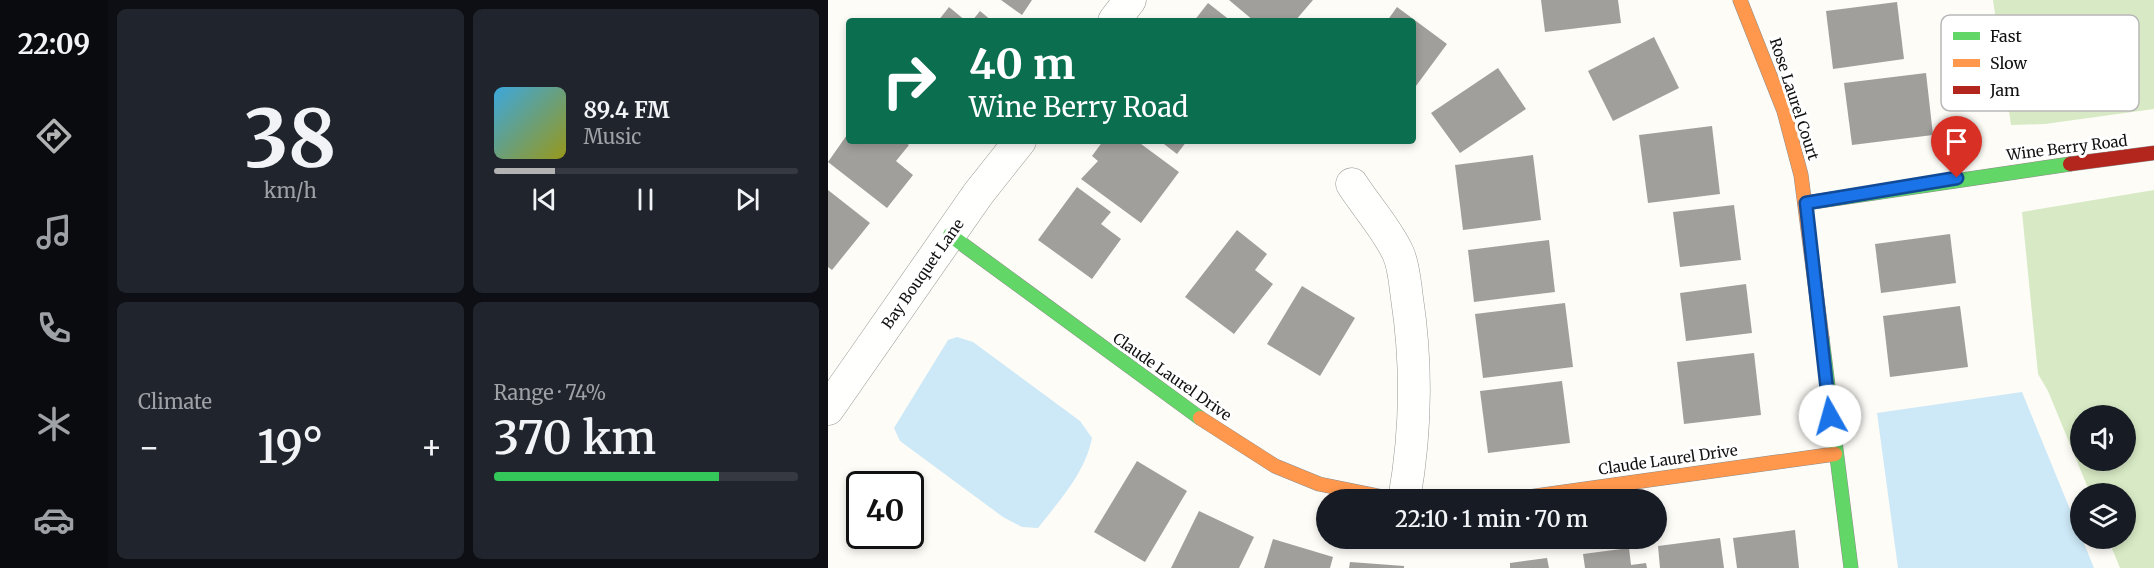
<!DOCTYPE html>
<meta charset="utf-8">
<style>
:root{--surface:#171b24;--page:#20242c;--text:#f1f3f6;--muted:#9ea1a6;--line:#363941;--accent:#b2b2b3}
body{margin:0;font-family:Merriweather,serif;background:var(--page);color:var(--text);height:100vh;display:flex;flex-direction:column;font-size:22px;white-space:nowrap}
*{box-sizing:border-box;margin:0}
p{font-size:20px;color:var(--muted)}
.icon{flex:none;width:33px;height:33px;fill:none;stroke:currentColor;stroke-width:2;stroke-linecap:round;stroke-linejoin:round}
.map{position:relative;flex:1;overflow:hidden}
.panel{display:flex;flex-direction:column;gap:9px;padding:9px;background:#0d0f14;width:720px}
.panel>*{flex:none}
.top-card{position:absolute;left:18px;top:18px;width:570px;height:126px;border-radius:6px;box-shadow:0 3px 9px #0003;background:#0b6e4f;color:#fff;overflow:hidden}
.tools{position:absolute;left:1242px;top:405px;display:grid;gap:12px}
.tools a{display:grid;place-items:center;width:66px;height:66px;border-radius:50%;background:var(--surface);box-shadow:0 3px 9px #0003;font-size:30px}
.speed{position:absolute;left:18px;top:471px;display:flex;gap:12px;font-size:30px;font-weight:700;text-align:center}
.speed>*{display:grid;place-content:center;width:78px;height:78px;border-radius:50%;background:var(--surface);box-shadow:0 3px 9px #0003;line-height:1}
.speed .limit{border:3px solid #111;border-radius:9px;background:#fff;color:#111}
.pin{position:absolute;display:grid;place-items:center;width:51px;height:51px;color:#fff;margin:-62px -26px;border-radius:50% 50% 50% 0;rotate:-45deg;box-shadow:0 0 6px #0007}
.pin .icon{rotate:45deg}
.me{position:absolute;width:66px;margin:-33px;rotate:353deg;stroke-linejoin:round;filter:drop-shadow(0 0 4px #0008)}
.turn{display:flex;align-items:center;gap:21px;height:126px;padding:0 24px;font-size:27px}
.turn .icon{width:78px;height:78px;stroke-width:2.5}
.turn b{display:block;font-size:42px;line-height:51px}
.big{font-size:45px;font-weight:600;line-height:1.1}
.panel .widget{flex:1;display:flex;flex-direction:column;justify-content:center;gap:9px;min-width:0;padding:0 21px;border-radius:9px;background:var(--page)}
.panel .dial{align-items:center;gap:0}
.dial b{font-size:78px;line-height:1}
.song{display:flex;align-items:center;gap:18px}
.cover{width:72px;height:72px;border-radius:9px;background:linear-gradient(135deg,hsl(200 70% 55%),hsl(60 70% 35%))}
.played{height:6px;border-radius:3px;background:linear-gradient(90deg,var(--accent) 20%,var(--line) 20%)}
.keys{display:flex;justify-content:space-around;direction:ltr}
.heat{display:flex;justify-content:space-between;align-items:center;font-size:33px;direction:ltr}
.charge{height:9px;border-radius:4px;background:linear-gradient(90deg,#34c759 74%,var(--line) 0)}
.panel .tiles{flex:1;display:grid;gap:9px;grid-template-columns:repeat(2,1fr)}
.trip{position:absolute;left:488px;top:489px;width:351px;height:60px;border-radius:30px;background:var(--surface);box-shadow:0 3px 9px #0003;font-weight:600;line-height:60px;text-align:center}
main{display:flex;flex:1;min-height:0}
.dock{display:flex;flex-direction:column;width:108px;justify-content:space-around;align-items:center;background:#090b0e;color:var(--muted)}
.dock .icon{width:42px;height:42px}
.dock .on{color:var(--accent)}
.dock b{font-size:27px;color:var(--text)}
.map>svg:first-child{display:block}
</style>
<main>
<nav class="dock">
<b>22:09</b>
<svg class="icon on" aria-label="directions" viewBox="0 0 24 24"><path d="M12 3l9 9-9 9-9-9zM9 14v-3h6M13 9l2 2-2 2"/></svg>
<svg class="icon" aria-label="music" viewBox="0 0 24 24"><path d="M9 18V5l10-2v13"/><circle cx="6" cy="18" r="3"/><circle cx="16" cy="16" r="3"/></svg>
<svg class="icon" aria-label="phone" viewBox="0 0 24 24"><path d="M5 4h4l2 5-3 2q2 4 5 5l2-3 5 2v4C11 20 4 13 5 4z"/></svg>
<svg class="icon" aria-label="climate" viewBox="0 0 24 24"><path d="M12 3v18M4 7l16 10M4 17L20 7"/></svg>
<svg class="icon" aria-label="car" viewBox="0 0 24 24"><path d="M5 17H2v-5l4-1 3-4h7l3 4 3 1v5h-3M9 17h6M6 11h13"/><circle cx="7" cy="17" r="2"/><circle cx="17" cy="17" r="2"/></svg>
</nav>
<section class="panel">
<div class="tiles">
<div class="widget dial"><b>38</b><p>km/h</p></div>
<div class="widget">
<div class="song"><i class="cover"></i><div><b>89.4 FM</b><p>Music</p></div></div>
<div class="played"></div>
<div class="keys"><svg class="icon" aria-label="previous" viewBox="0 0 24 24"><path d="M18 5L8 12l10 7zM5 5v14"/></svg><svg class="icon" aria-label="pause" viewBox="0 0 24 24"><path d="M8 5v14M16 5v14"/></svg><svg class="icon" aria-label="next" viewBox="0 0 24 24"><path d="M6 5l10 7-10 7zM19 5v14"/></svg></div>
</div>
<div class="widget"><p>Climate</p>
<div class="heat"><a>−</a><b class="big">19°</b><a>+</a></div>
</div>
<div class="widget"><p>Range · 74%</p><b class="big">370 km</b><div class="charge"></div></div>
</div>
</section>
<div class="map">
<svg width="1326" height="568" viewBox="0 0 1326 568">
<rect width="100%" height="100%" fill="#fdfcf7"/>
<g fill="#d8eac5" fill-rule="evenodd">
<path d="M1165,0h161v109l-109,15 -34,1z"/>
<path d="M1326,190v378h-34l-12,-29 18,-1v-44l-36,-1 -42,-102 -10,-17 -16,-162zM1252,416h46v44h-46z"/>
</g>
<g fill="#cde8f7">
<path d="M129,337l16,5 107,79 12,17c-7,35 -32,62 -54,90l-16,-1 -19,-10 -103,-76 -6,-13 54,-88z"/>
<path d="M1194,392l72,176h-196l-21,-155z"/>
</g>
<g fill="#a19f9c">
<path d="M173,0h31l-10,15z"/>
<path d="M401,0h84l-18,21h-41z"/>
<path d="M713,0h77l3,23 -76,9z"/>
<path d="M1069,2l7,57 -71,10 -7,-58z"/>
<path d="M380,3l23,18h-37z"/>
<path d="M121,7l17,14h-28z"/>
<path d="M569,7l50,37 -34,46v-69h-26z"/>
<path d="M152,11l12,10h-20z"/>
<path d="M826,37l25,51 -66,33 -25,-50z"/>
<path d="M670,68l28,41 -66,44 -29,-40z"/>
<path d="M1098,73l7,62 -81,10 -8,-62z"/>
<path d="M884,126l8,68 -72,9 -9,-68z"/>
<path d="M21,132v9h54l6,4 -13,16 17,14 -26,33 -59,-46z"/>
<path d="M275,141h34l42,31 -38,51 -60,-44 17,-18 -6,-5z"/>
<path d="M332,141h27l-10,13z"/>
<path d="M705,155l8,65 -78,10 -8,-65z"/>
<path d="M249,187l34,25 -10,12 20,15 -29,40 -54,-39z"/>
<path d="M0,190l42,33 -38,47 -4,-3z"/>
<path d="M906,205l7,55 -61,7 -7,-55z"/>
<path d="M409,230l30,24 -12,16 18,14 -39,50 -49,-37z"/>
<path d="M1122,234l6,49 -75,10 -6,-49z"/>
<path d="M721,240l6,52 -81,10 -6,-52z"/>
<path d="M918,284l6,49 -66,8 -6,-48z"/>
<path d="M474,286l53,32 -35,58 -53,-32z"/>
<path d="M737,303l8,64 -90,11 -8,-64z"/>
<path d="M1132,306l8,61 -78,10 -7,-61z"/>
<path d="M926,353l7,62 -77,9 -7,-62z"/>
<path d="M734,381l8,62 -82,10 -8,-62z"/>
<path d="M309,461l50,30 -42,71 -51,-30z"/>
<path d="M371,511l55,26 -15,31h-68z"/>
<path d="M967,530l4,38h-62l-4,-30z"/>
<path d="M892,538l4,30h-64l-2,-22z"/>
<path d="M445,539l60,18 -3,11h-66z"/>
<path d="M801,548l2,17 15,-2 1,5h-62l-2,-14z"/>
<path d="M719,558l2,10h-39v-5z"/>
<path d="M522,562l54,4v2h-55z"/>
</g>
<g fill="none" stroke-linecap="round" stroke-linejoin="round">
<defs>
<g id="street">
<path d="M286,21l16,-21"/>
<path d="M524,184c14,22 35,45 46,69 6,13 7,31 9,45 10,66 9,135 -3,202"/>
<path d="M0,409l150,-215 42,-53"/>
</g>
<g id="fast">
<path d="M978,203l264,-39"/>
<path d="M122,235l250,183"/>
<path d="M994,338l29,230"/>
</g>
<g id="slow">
<path d="M912,0l44,111 17,64 21,163"/>
<path d="M372,418l75,48 44,18 79,16"/>
<path d="M678,500l329,-46"/>
</g>
<path id="jam" d="M1242,164l84,-11"/>
</defs>
<use href="#street" stroke="#979795" stroke-width="33"/>
<use href="#fast" stroke="#8e8d8b" stroke-width="15"/>
<use href="#slow" stroke="#8e8d8b" stroke-width="15"/>
<use href="#jam" stroke="#8e8d8b" stroke-width="15"/>
<use href="#street" stroke="#fffffe" stroke-width="32"/>
<use href="#fast" stroke="#63d668" stroke-width="14"/>
<use href="#slow" stroke="#ff974d" stroke-width="14"/>
<use href="#jam" stroke="#b3261e" stroke-width="14"/>
</g>
<g fill="none" stroke-linecap="round" stroke-linejoin="round">
<defs>
<path id="route" d="M1002,416l-24,-213 151,-25"/>
</defs>
<use href="#route" stroke="#114b97" stroke-width="15"/>
<use href="#route" stroke="#1a73e8" stroke-width="10"/>
</g>
<g text-anchor="middle" stroke-width="6" stroke-linejoin="round" paint-order="stroke">
<g font-size="15" fill="#111" stroke="#fff">
<text transform="translate(966 99) rotate(72)" y="5">Rose Laurel Court</text>
<text transform="translate(1239 148) rotate(-7)" y="5">Wine Berry Road</text>
<text transform="translate(95 274) rotate(-55)" y="5">Bay Bouquet Lane</text>
<text transform="translate(344 377) rotate(35)" y="5">Claude Laurel Drive</text>
<text transform="translate(840 460) rotate(-8)" y="5">Claude Laurel Drive</text>
</g>
</g>
<rect x="1113" y="15" width="198" height="96" rx="9" fill="#fff" stroke="#b8b8b8" stroke-width="1.5"/>
<rect x="1125" y="32" width="27" height="8" fill="#63d668"/>
<rect x="1125" y="59" width="27" height="8" fill="#ff974d"/>
<rect x="1125" y="86" width="27" height="8" fill="#b3261e"/>
<g font-size="16" fill="#111">
<text x="1162" y="42">Fast</text>
<text x="1162" y="69">Slow</text>
<text x="1162" y="96">Jam</text>
</g>
</svg>
<div class="tools">
<a><svg class="icon" aria-label="sound" viewBox="0 0 24 24"><path d="M4 9h4l5-4v14l-5-4H4zM17 9q2 3 0 6"/></svg></a>
<a><svg class="icon" aria-label="layers" viewBox="0 0 24 24"><path d="M12 4l9 5-9 5-9-5zM3 14l9 5 9-5"/></svg></a>
</div>
<div class="speed"><div class="limit">40</div></div>
<div class="pin" style="left:1129px;top:178px;background:#d93025"><svg class="icon" aria-label="arrive" viewBox="0 0 24 24"><path d="M6 21V4h12l-3 4 3 4H6"/></svg></div>
<svg class="me" style="left:1002px;top:416px" viewBox="-20 -20 40 40"><circle r="19" fill="#fff"/><path d="M0-13L10 11 0 6-10 11z" fill="#1a73e8"/></svg>
<div class="trip">22:10 · 1 min · 70 m</div>
<div class="top-card">
<div class="turn"><svg class="icon" aria-label="right" viewBox="0 0 24 24"><path d="M7 20v-9h11M14 6l5 5-5 5"/></svg><div><b>40 m</b>Wine Berry Road</div></div>
</div>
</div>
</main>
